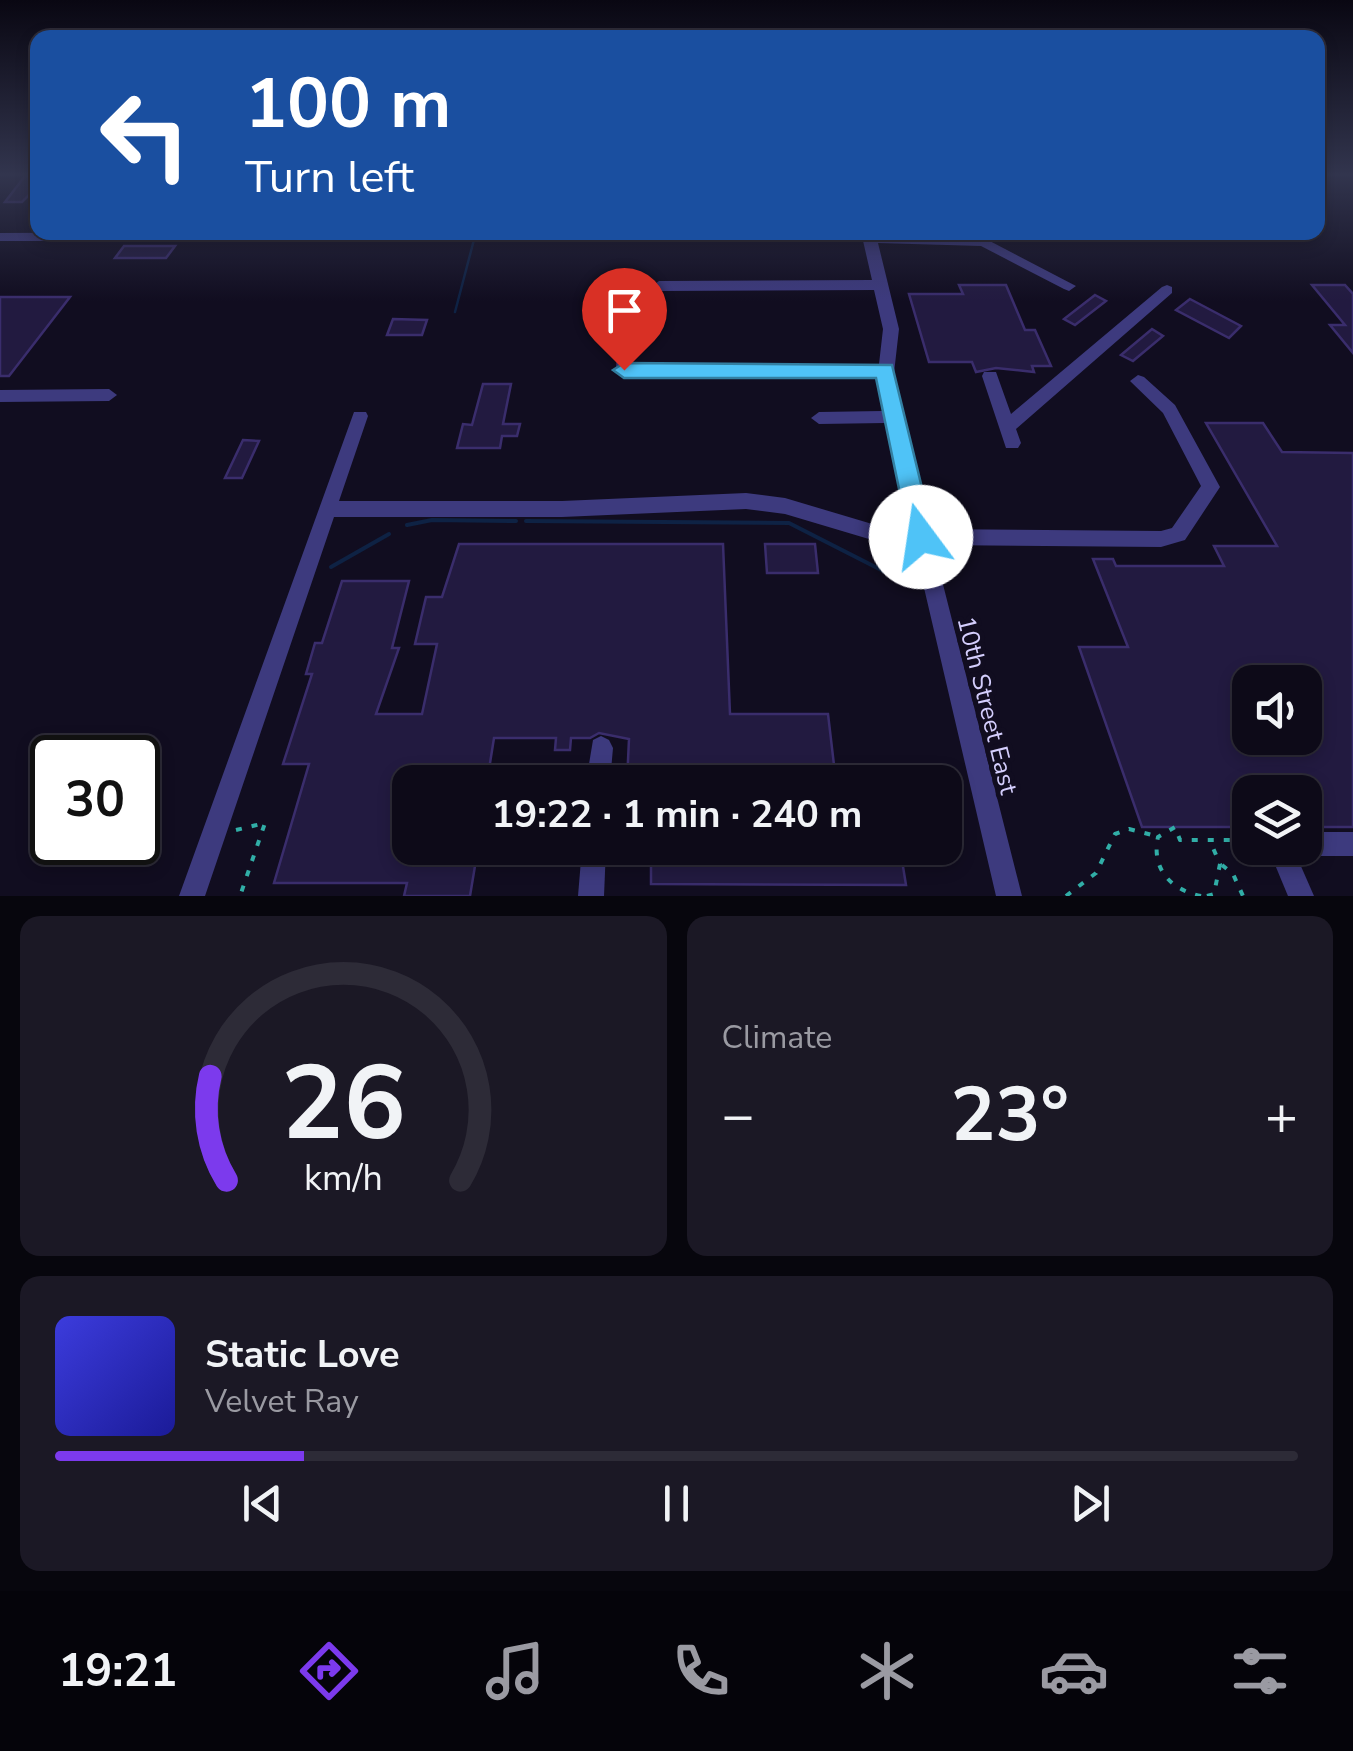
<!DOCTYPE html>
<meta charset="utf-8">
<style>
:root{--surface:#0d0a18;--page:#1b1825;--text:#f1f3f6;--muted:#9a9aa2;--line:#2d2b37;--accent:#7c3aed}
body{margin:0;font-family:"Nunito Sans",sans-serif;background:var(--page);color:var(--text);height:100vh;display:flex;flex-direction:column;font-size:38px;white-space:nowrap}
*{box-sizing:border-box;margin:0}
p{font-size:32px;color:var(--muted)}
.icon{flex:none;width:55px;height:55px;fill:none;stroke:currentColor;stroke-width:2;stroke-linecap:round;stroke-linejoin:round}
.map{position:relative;height:896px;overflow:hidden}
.panel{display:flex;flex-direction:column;gap:20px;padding:20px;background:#07060d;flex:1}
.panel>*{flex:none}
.top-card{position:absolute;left:30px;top:30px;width:1295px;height:210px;border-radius:20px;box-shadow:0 5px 15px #0003,0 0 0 2px var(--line);background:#1a4fa0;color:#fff;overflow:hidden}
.buttons{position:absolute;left:1232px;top:665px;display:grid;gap:20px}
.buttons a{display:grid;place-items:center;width:90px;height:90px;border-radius:20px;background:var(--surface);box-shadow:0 5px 15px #0003,0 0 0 2px var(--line);font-size:50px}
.speed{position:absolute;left:30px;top:735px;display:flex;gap:20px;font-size:50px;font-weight:700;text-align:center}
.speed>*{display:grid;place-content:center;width:130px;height:130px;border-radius:50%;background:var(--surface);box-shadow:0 5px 15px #0003,0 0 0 2px var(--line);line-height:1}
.speed .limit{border:5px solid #111;border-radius:15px;background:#fff;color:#111}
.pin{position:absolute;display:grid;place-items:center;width:85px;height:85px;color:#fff;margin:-102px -42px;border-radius:50% 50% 50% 0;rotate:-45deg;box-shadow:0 0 10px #0007}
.pin .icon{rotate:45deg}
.me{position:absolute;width:110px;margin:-55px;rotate:346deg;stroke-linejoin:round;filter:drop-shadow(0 0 8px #0008)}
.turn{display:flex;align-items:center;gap:35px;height:210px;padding:0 50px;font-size:45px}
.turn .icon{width:130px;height:130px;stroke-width:2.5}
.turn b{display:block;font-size:70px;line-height:85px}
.big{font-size:75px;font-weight:700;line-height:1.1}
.panel .tile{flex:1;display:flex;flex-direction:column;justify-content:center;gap:15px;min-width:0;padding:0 35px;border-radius:20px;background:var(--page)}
.panel .dial{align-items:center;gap:0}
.dial svg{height:260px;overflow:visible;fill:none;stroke:var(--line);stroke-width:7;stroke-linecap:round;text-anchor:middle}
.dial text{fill:var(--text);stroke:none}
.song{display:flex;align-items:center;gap:30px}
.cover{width:120px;height:120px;border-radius:15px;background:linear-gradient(135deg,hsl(240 70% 55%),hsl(240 70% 35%))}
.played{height:10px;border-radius:5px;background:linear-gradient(90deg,var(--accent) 20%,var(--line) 20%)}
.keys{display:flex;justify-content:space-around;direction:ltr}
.heat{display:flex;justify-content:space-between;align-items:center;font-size:55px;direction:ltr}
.panel .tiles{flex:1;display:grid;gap:20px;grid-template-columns:1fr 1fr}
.tile:last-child{grid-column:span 2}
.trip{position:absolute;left:392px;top:765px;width:570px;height:100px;border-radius:20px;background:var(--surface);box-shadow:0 5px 15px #0003,0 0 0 2px var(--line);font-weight:700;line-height:100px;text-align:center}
.tabs{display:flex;height:160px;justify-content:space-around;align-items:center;background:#05040a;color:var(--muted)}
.tabs .icon{width:70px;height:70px}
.tabs .on{color:var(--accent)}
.tabs b{font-size:45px;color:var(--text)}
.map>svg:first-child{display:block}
</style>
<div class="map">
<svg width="1353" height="896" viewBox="0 0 1353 896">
<rect width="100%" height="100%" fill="#110d20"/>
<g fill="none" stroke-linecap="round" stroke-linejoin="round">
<path stroke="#0e2244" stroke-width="2.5" d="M455,312l21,-80"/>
<g stroke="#0e2244" stroke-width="4">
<path d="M526,521l263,2 108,55"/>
<path d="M407,525l25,-5 84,1"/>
<path d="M331,567l58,-33"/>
</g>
</g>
<g fill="#221a40" stroke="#3a2d6c" stroke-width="2.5" fill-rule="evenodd">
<path d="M25,176h13v10l-16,16h-17z"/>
<path d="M124,246h51l-9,12h-51z"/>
<path d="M959,285h47l19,45h10l16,36h-19l2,6 -38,-4 -20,4 -4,-10h-43l-20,-68h54z"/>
<path d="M1312,285h33l8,9v59l-23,-28h15z"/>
<path d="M1095,295l11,6 -31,24 -11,-6z"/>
<path d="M0,297h70l-61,79h-9z"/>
<path d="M1190,299l51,27 -12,12 -53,-28z"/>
<path d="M393,319l34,1 -5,15h-35z"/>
<path d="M1152,329l11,7 -30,25 -12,-6z"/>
<path d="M483,384h28l-8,40h17l-3,12h-15l-2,12h-43l6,-24 9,1z"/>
<path d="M1206,423h57l19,29 71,1v374h-48v-35h-55v35h-108l-63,-180h49l-35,-88h20l3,7h108l-10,-20h63zM1250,682h55v56h-55z"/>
<path d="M243,440l16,1 -17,37h-17z"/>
<path d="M459,544h264l7,170h98l8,68h-209l2,-43 -30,-6 -9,5h-19l-1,12h-15l1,-12h-62l-7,44h-77v66h68l-8,48h-66l3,-13h-133l35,-119h-26l29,-90h-6l9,-31h7l20,-62h67l-17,67h7l-23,66h46l15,-70h-22l11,-47h16z"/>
<path d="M765,544h50l3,29h-51z"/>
<path d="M651,848h249l6,37 -255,-1z"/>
</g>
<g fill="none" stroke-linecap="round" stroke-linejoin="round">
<g stroke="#31aea7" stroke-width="4" stroke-dasharray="6 10" stroke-linecap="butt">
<path d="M236,830l29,-7 -25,73"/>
<path d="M1222,865l11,9 10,22"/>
<path d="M1066,896l30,-23 19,-39 14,-5 27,7"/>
<path d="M1201,896c-30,-6 -50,-27 -43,-59l17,-10 5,13h66"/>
<path d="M1207,896l7,-2 6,-30 -10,-23"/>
</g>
<g fill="#3d3a7e" fill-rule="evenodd">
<path d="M202,232l-18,9h-184v-8z"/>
<path d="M861,232l123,6 92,48 -7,5 -5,-2 -83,-43 -103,-3 21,86 -6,53 36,147 232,2 11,-3 29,-42 -38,-73 -33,-32 8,-6 6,2 31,28 45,82 -35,53 -24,7 -228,-2 89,351h-26l-82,-351h-25l-104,-31 -39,-5 -184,8h-228l-129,379h-26l175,-484h12l2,4 -29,85h223l184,-8 39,5 104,31h21l-25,-106 -66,1 -8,-6 8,-6 63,-1 -4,-35h-254l-8,-6 1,-21 8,-5 8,5 -1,15h247l4,-35 -9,-39 -215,1 -7,-5 7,-5 213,-1z"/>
<path d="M1167,285l5,2v6l-156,136 5,14 -3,5h-12l-24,-72 2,-4h12l15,42 151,-127z"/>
<path d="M109,389l8,6 -8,6 -109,1v-12z"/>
<path d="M601,736l8,4 4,8 -3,34h-24l7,-42z"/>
<path d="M1305,832h48v24h-48l-9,-3 -2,-5h11z"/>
<path d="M582,848h24l-2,48h-26z"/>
<path d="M1268,848h25l21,48h-26z"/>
</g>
</g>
<linearGradient id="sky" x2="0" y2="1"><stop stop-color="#090712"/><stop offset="0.58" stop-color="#32354e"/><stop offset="1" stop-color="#32354e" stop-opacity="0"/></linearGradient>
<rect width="1353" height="301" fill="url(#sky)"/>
<path fill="#4fc3f7" stroke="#337fa1" stroke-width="2.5" d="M624,363l268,2 42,172 -4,7h-18l-3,-7 -33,-159h-252l-11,-8z"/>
<g text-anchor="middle" stroke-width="10" stroke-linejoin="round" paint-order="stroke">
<g font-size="25" fill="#d4cefd" stroke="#110d20">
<text transform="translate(988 705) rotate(76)" y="9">10th Street East</text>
</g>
</g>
</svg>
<div class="buttons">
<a><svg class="icon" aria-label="sound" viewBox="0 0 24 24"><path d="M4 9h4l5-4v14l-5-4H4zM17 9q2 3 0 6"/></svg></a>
<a><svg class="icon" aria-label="layers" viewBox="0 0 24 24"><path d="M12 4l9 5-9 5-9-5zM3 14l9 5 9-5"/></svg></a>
</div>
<div class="speed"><div class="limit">30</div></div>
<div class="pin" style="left:624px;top:370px;background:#d93025"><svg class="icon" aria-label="arrive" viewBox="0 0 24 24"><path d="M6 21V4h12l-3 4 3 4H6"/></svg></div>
<svg class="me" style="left:921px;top:537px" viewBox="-20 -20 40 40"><circle r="19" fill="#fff"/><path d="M0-13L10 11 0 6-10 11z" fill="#4fc3f7"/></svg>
<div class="trip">19:22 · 1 min · 240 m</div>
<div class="top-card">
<div class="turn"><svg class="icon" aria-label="left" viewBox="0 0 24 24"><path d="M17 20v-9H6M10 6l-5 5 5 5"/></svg><div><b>100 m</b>Turn left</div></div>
</div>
</div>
<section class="panel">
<div class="tiles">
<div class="tile dial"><svg viewBox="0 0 100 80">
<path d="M14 69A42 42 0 1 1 86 69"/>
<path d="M14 69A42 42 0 0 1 9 37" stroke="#7c3aed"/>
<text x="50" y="56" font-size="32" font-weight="700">26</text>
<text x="50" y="72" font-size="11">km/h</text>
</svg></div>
<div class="tile"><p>Climate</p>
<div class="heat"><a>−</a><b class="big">23°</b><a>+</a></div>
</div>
<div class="tile">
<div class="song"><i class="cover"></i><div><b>Static Love</b><p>Velvet Ray</p></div></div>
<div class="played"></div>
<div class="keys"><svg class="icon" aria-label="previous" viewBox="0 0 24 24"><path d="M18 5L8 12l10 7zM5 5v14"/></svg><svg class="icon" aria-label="pause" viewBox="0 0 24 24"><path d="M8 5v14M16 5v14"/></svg><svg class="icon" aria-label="next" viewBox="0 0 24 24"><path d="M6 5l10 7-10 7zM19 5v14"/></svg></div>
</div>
</div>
</section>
<nav class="tabs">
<b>19:21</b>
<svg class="icon on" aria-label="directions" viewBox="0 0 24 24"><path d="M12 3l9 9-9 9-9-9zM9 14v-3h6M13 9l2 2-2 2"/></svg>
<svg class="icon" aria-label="music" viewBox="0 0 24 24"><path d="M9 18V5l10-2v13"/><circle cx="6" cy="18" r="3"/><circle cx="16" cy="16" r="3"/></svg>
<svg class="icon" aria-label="phone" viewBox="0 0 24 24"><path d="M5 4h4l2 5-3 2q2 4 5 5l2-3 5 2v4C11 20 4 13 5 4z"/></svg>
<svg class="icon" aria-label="climate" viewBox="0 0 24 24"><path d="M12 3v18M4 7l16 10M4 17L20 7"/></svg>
<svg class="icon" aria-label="car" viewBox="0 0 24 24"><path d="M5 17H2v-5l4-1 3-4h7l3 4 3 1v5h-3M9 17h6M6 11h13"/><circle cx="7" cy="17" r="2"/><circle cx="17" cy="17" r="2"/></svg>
<svg class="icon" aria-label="filters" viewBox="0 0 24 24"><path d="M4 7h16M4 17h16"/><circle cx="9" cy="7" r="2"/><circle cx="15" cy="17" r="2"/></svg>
</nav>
